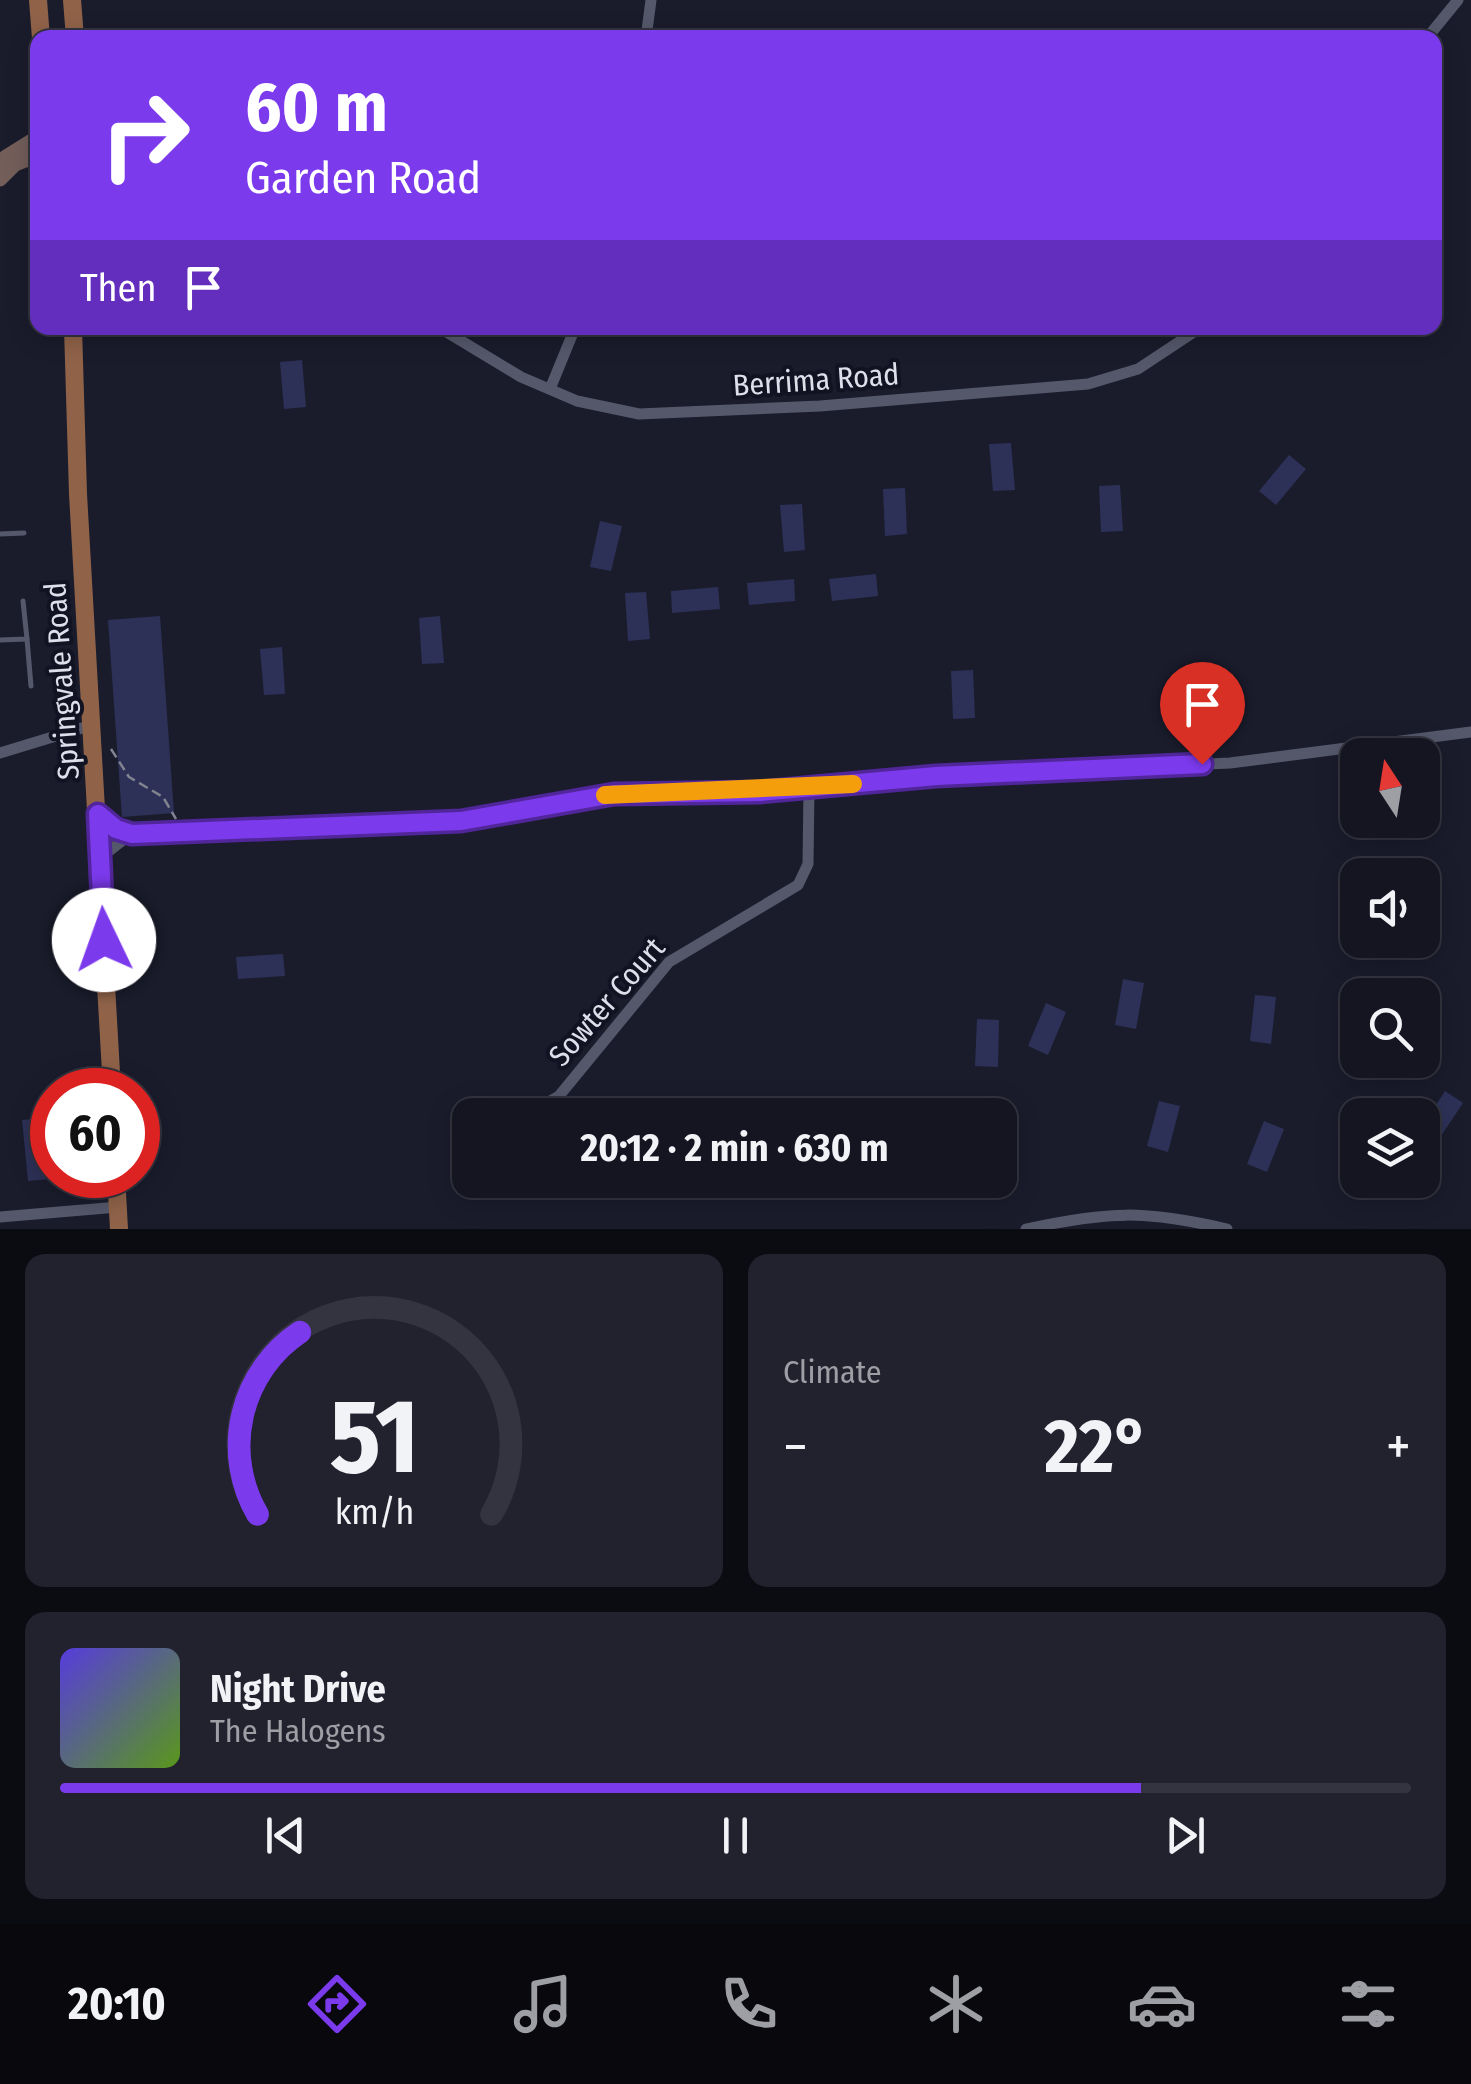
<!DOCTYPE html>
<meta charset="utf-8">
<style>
:root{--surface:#141521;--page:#21222e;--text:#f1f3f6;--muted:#9d9fa5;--line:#33343f;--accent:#7c3aed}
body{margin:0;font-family:"Fira Sans Condensed",sans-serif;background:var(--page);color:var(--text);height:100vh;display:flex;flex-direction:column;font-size:38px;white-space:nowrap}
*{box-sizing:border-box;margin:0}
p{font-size:32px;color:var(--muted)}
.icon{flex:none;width:55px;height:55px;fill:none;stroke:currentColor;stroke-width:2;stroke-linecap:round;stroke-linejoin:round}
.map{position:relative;height:1229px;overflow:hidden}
.sheet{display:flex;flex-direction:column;gap:25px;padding:25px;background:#0b0c12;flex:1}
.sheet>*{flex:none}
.banner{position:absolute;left:30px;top:30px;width:1412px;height:305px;border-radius:20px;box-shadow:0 5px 25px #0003,0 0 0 2px var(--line);background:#7c3aed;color:#fff;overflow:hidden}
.needle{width:65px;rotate:348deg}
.buttons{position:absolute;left:1340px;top:738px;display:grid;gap:20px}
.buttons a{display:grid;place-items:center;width:100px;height:100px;border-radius:20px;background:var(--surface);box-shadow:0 5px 25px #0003,0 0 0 2px var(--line);font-size:50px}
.speed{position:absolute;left:30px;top:1068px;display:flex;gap:20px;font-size:50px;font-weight:700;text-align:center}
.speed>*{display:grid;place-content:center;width:130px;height:130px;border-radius:50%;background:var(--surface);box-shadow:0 5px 25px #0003,0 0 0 2px var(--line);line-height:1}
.speed .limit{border:15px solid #d22;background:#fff;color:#111}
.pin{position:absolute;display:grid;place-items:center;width:85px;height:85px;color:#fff;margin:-102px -42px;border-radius:50% 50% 50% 0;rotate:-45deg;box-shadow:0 0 10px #0007}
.pin .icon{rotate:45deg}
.me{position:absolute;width:110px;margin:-55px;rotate:357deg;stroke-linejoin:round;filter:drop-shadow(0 0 8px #0008)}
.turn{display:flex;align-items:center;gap:35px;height:210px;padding:0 50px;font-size:45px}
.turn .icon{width:130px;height:130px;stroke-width:2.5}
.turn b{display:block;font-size:70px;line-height:85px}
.then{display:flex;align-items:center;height:95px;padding:0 50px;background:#0003;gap:20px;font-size:38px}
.big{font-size:75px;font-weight:700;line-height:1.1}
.sheet .widget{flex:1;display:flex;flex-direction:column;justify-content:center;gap:15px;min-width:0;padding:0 35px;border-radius:20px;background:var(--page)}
.sheet .dial{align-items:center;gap:0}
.dial svg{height:260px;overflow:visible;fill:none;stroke:var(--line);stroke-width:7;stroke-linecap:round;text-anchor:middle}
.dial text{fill:var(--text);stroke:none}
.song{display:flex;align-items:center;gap:30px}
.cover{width:120px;height:120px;border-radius:15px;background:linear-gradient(135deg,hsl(250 70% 55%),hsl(90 70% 35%))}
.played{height:10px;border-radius:5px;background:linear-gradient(90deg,var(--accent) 80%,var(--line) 80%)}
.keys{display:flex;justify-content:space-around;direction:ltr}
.heat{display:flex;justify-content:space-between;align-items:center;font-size:55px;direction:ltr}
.sheet .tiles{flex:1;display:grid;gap:25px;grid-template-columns:1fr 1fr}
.widget:last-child{grid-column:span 2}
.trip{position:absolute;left:452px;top:1098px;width:565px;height:100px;border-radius:20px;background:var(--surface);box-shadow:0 5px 25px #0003,0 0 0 2px var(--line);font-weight:700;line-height:100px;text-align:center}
.menu{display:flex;height:160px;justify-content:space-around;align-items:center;background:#08080d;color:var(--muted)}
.menu .icon{width:70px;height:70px}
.menu .selected{color:var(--accent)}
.menu b{font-size:45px;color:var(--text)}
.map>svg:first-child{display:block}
</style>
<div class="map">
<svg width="1471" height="1229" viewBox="0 0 1471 1229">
<rect width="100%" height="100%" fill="#1a1c2c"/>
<g fill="#2d3157">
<path d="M302,360l4,47 -22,2 -4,-47z"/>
<path d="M1011,443l4,47 -22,1 -4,-47z"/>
<path d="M1289,455l17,14 -30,36 -17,-14z"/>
<path d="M1120,485l3,46 -22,1 -2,-46z"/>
<path d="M905,488l2,46 -22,2 -2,-47z"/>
<path d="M802,504l3,46 -21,2 -4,-47z"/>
<path d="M600,521l22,5 -11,45 -21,-4z"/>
<path d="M876,574l2,22 -46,5 -3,-22z"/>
<path d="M794,579l1,22 -46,4 -2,-22z"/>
<path d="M718,587l2,22 -48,4 -1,-22z"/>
<path d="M646,592l4,47 -22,2 -3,-48z"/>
<path d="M160,616l14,197 -52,4 -14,-197z"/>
<path d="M440,616l4,47 -22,1 -3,-46z"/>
<path d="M282,647l3,47 -21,1 -4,-46z"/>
<path d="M973,670l2,48 -22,1 -2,-48z"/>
<path d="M283,954l2,22 -47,3 -2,-22z"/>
<path d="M1123,979l21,4 -8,46 -21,-4z"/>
<path d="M1255,995l21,2 -5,47 -21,-3z"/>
<path d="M1046,1003l20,9 -18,43 -20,-9z"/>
<path d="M977,1019l22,1 -1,47 -23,-1z"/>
<path d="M1445,1091l18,12 -26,39 -14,-9v-8z"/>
<path d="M1159,1101l21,5 -12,46 -21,-6z"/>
<path d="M52,1117v58l9,3 -33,3 -6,-61z"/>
<path d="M1264,1121l20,8 -17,43 -20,-8z"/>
</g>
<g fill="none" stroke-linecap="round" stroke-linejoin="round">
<path stroke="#818390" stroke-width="2.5" stroke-dasharray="10 5" stroke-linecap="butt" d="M111,749l18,28 34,20 13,22"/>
<g stroke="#55586b" stroke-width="5">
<path d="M0,534l24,-1"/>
<path d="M27,639l4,47"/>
<path d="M0,640l27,-1 -4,-38"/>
</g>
<g stroke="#55586b" stroke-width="11">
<path d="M646,38l5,-38"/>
<path d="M1427,38l31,-38"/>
<path d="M440,328l81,49 56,24 62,13 181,-8 268,-22 50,-15 62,-41"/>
<path d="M550,389l25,-61"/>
<path d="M0,753l92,-28"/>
<path d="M98,814l33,20 330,-13 153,-27 146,-3 177,-15 293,-13 241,-31"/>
<path d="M100,858l31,-24"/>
<path d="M526,1115l33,-19 110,-134 129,-77 10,-21 1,-76"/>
<path d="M456,1137l14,-3"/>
<path d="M0,1217l118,-10"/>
<path d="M1026,1229c83,-18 118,-19 201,0"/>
</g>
<g stroke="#735e5a" stroke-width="15">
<path d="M0,175l6,-18 32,-20"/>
<path d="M0,179l15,-15 23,-9"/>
</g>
<g stroke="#906349" stroke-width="18">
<path d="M38,0l3,38"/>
<path d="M72,0l3,38"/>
<path d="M73,328l5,166 34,596"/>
<path d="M116,1175l3,54"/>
</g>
</g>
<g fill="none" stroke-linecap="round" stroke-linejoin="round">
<defs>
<path id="route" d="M104,940l-6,-126 18,15 16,5 329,-13 153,-27 146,-2 176,-16 266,-12"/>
</defs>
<use href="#route" stroke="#51269a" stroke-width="25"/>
<use href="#route" stroke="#7c3aed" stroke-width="18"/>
<path stroke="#f59e0b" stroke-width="18" d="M605,795l248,-11"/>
</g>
<g text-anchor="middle" stroke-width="8" stroke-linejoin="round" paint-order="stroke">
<g font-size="30" fill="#dddfea" stroke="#111322">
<text transform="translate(816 380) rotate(-4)" y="10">Berrima Road</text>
<text transform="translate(62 681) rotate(-94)" y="10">Springvale Road</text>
<text transform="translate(607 1002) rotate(-49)" y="10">Sowter Court</text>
</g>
</g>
</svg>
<div class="buttons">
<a><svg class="needle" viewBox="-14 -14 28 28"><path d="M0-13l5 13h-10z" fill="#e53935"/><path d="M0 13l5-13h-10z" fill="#9d9fa5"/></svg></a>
<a><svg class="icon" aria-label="sound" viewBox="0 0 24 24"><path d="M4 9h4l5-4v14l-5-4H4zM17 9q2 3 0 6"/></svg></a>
<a><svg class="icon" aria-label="search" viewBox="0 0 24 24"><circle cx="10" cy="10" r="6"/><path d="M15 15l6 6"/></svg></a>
<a><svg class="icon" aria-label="layers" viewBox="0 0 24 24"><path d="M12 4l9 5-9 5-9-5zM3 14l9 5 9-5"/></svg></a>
</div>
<div class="speed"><div class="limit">60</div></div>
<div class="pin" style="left:1202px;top:764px;background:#d93025"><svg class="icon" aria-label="arrive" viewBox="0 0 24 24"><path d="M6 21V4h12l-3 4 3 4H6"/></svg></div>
<svg class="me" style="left:104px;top:940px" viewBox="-20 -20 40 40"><circle r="19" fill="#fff"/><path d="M0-13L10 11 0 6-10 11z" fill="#7c3aed"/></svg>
<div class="trip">20:12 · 2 min · 630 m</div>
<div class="banner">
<div class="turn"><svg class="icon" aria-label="right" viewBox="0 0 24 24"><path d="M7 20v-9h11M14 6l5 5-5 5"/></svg><div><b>60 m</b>Garden Road</div></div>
<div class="then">Then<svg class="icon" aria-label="arrive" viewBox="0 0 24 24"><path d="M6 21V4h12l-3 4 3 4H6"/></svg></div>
</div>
</div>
<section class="sheet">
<div class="tiles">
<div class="widget dial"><svg viewBox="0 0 100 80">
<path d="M14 69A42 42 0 1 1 86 69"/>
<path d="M14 69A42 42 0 0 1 27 13" stroke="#7c3aed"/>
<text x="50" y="56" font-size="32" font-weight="700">51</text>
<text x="50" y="72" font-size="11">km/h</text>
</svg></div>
<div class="widget"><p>Climate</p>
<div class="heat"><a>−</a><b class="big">22°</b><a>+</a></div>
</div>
<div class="widget">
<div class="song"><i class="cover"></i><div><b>Night Drive</b><p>The Halogens</p></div></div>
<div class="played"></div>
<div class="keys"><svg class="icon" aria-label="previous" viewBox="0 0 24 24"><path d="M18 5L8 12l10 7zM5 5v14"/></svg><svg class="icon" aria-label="pause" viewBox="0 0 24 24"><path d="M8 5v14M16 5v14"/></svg><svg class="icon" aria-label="next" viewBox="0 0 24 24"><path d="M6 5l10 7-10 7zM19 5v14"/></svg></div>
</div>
</div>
</section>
<nav class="menu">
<b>20:10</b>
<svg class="icon selected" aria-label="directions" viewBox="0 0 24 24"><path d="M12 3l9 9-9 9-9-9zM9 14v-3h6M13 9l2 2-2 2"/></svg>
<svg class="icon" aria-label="music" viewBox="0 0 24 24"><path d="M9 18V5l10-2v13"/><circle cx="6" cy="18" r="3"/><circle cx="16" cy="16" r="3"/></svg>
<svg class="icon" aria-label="phone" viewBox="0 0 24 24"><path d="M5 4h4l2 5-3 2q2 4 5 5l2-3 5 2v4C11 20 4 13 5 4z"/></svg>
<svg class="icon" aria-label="climate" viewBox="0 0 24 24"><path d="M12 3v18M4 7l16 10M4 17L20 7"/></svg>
<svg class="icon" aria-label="car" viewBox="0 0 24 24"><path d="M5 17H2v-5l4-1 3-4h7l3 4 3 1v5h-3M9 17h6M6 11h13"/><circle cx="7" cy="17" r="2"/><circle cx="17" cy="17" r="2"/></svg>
<svg class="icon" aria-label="filters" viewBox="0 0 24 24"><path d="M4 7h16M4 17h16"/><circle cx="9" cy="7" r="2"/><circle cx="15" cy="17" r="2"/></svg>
</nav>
